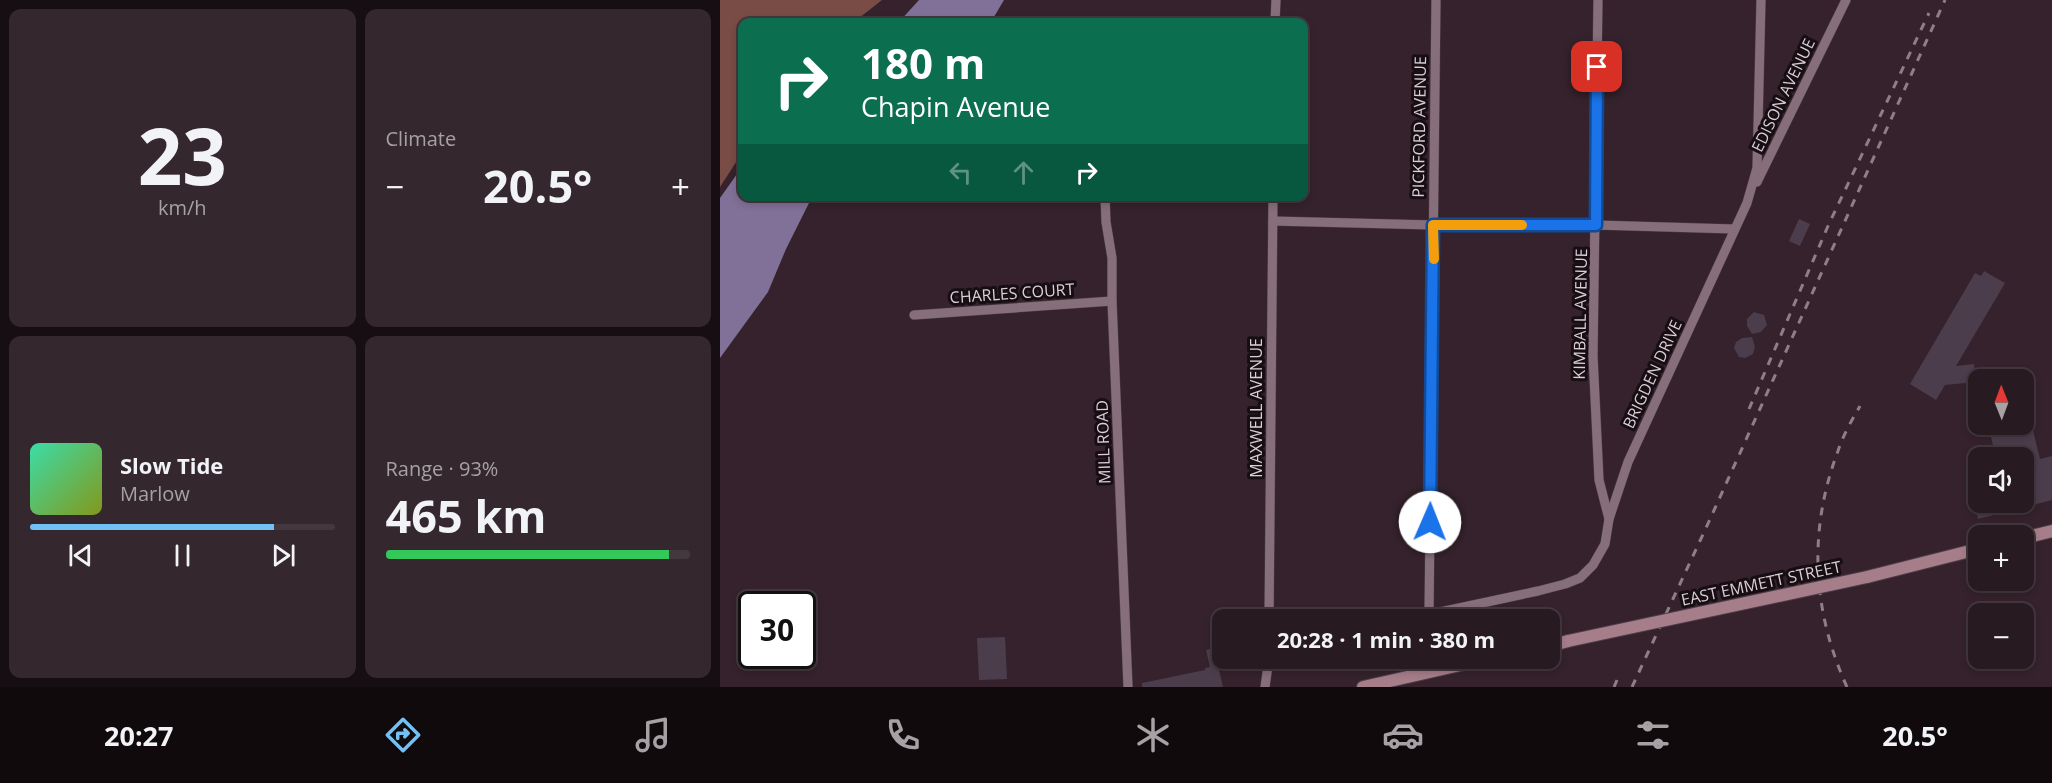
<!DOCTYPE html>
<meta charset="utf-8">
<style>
:root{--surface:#281a21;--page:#34272e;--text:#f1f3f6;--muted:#a5a1a5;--line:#44383f;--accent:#72c1f5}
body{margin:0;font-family:"Open Sans",sans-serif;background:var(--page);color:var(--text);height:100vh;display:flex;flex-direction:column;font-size:22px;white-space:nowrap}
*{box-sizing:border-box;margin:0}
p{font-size:20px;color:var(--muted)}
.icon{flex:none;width:33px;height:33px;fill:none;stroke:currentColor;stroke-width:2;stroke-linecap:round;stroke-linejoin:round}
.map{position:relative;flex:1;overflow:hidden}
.panel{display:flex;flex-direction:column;gap:9px;padding:9px;background:#160e12;width:720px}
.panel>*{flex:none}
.guide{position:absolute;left:18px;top:18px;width:570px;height:183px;border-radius:12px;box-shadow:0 3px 9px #0003,0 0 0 2px var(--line);background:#0b6e4f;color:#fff;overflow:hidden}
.needle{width:39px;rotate:359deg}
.tools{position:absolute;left:1248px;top:369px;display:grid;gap:12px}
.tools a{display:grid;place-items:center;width:66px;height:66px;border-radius:12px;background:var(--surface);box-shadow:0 3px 9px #0003,0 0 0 2px var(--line);font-size:30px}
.speed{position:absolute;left:18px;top:591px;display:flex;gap:12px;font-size:30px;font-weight:700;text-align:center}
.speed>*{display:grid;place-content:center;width:78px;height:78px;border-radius:50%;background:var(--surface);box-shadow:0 3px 9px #0003,0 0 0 2px var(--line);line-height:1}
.speed .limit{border:3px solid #111;border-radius:9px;background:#fff;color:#111}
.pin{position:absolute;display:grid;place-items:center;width:51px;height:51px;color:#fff;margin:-26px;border-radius:12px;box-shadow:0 3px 9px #0006}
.me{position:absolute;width:66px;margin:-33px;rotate:1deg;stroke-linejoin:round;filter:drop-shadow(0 0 4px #0008)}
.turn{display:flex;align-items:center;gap:21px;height:126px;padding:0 24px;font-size:27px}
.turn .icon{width:78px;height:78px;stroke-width:2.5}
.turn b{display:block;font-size:42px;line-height:51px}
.lanes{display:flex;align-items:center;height:57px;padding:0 24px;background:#0003;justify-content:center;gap:30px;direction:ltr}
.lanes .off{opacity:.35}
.big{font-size:45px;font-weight:700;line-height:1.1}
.panel .widget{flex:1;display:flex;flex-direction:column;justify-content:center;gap:9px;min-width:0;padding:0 21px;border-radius:12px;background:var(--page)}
.panel .dial{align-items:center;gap:0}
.dial b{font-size:78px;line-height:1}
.song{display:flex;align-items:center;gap:18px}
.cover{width:72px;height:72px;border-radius:9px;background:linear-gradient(135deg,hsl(160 70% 55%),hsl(70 70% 35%))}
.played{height:6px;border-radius:3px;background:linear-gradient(90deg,var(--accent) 80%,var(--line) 80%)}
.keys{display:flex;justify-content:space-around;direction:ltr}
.heat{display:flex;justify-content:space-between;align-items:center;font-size:33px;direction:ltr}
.charge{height:9px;border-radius:4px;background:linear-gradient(90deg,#34c759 93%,var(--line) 0)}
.panel .tiles{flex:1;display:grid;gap:9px;grid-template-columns:repeat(2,1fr)}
.trip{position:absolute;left:492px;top:609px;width:348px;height:60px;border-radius:12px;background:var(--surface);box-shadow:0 3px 9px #0003,0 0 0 2px var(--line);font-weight:700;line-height:60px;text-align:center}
.tabs{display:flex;height:96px;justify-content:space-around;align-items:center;background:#100a0d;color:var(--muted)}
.tabs .icon{width:42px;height:42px}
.tabs .current{color:var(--accent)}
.tabs b{font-size:27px;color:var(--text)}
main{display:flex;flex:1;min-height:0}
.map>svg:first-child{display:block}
</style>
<main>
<section class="panel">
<div class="tiles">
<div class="widget dial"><b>23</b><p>km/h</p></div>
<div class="widget"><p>Climate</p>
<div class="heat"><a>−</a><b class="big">20.5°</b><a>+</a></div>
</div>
<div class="widget">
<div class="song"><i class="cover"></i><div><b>Slow Tide</b><p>Marlow</p></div></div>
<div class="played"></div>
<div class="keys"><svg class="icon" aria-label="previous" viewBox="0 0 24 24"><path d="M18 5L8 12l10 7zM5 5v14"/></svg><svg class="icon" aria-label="pause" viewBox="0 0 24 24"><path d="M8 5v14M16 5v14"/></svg><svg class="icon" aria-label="next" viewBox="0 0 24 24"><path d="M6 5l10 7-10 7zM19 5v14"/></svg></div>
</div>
<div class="widget"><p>Range · 93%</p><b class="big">465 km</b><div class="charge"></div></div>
</div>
</section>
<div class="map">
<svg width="1332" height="687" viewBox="0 0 1332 687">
<rect width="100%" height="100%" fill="#35222c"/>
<path fill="#794c45" d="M0,0h162l-28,22h-112v131l-22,34z"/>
<g fill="#817097">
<path d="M199,0h85l-13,22h-92z"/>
<path d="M22,167v29l70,1 -26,52 -18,43 -48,66v-160z"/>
</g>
<g fill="#4c3d4c">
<path d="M1079,219l11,5 -10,22 -11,-5z"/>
<path d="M1264,271l21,12 -49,83 18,-2 2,18 -31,3 -9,15 -26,-16 65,-111 6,3z"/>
<path d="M1034,312l10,3 3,10 -6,7 -9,2 -5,-8v-7z"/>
<path d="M1032,337l3,10 -2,7 -8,4 -6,-1 -5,-9 2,-6 6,-4z"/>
<path d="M1304,406h3l13,53 12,-3v44l-74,19 -10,-42 10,-3v28h46v-44h-28l-8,-34h36z"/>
<path d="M285,637l2,42 -28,1 -2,-42z"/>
<path d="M494,648l9,39h-81v-4l63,-13v-2l5,-1 -4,-17z"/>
</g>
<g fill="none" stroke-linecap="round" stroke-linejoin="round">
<defs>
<g id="street">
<path d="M878,0l-5,356 6,124 10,39"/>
<path d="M555,22l1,-22"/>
<path d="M1037,182l89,-182"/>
<path d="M385,196l1,26 6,36v43l16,386"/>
<path d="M553,221l160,4h163l138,4"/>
<path d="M194,315l198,-14"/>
<path d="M709,614l7,-614"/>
<path d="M549,620l4,-424"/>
<path d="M683,620l135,-29 27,-7 15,-6 13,-13 12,-21 4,-25 19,-57 119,-259 10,-35 4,-168"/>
<path d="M545,687l4,-29"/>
</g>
<g id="secondary">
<path d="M1304,538l28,-7"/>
<path d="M1147,577l111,-28"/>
<path d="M830,646l18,-5"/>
<path d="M643,687l128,-29"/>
</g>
</defs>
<use href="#street" stroke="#4e3e46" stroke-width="10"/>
<use href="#secondary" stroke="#4e3e46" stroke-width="14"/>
<use href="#street" stroke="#866f7a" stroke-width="9"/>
<use href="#secondary" stroke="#a67e8a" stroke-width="12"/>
<g stroke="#8e7e86" stroke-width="3" stroke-dasharray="8 8" stroke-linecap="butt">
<path d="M1029,409l79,-183 101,-213"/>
<path d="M894,687l3,-7"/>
<path d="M912,687l74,-159 239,-528"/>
<path d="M1127,687c-35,-77 -39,-157 -9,-236 5,-16 14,-31 22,-45"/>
</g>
<defs>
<path id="secondary-bridge" d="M848,641l299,-64"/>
</defs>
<use href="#secondary-bridge" stroke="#4e3e46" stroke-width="14" stroke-linecap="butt"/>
<use href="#secondary-bridge" stroke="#a67e8a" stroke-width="12"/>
</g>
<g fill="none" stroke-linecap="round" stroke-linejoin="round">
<defs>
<path id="route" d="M710,522l3,-297h163l1,-158"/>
</defs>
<use href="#route" stroke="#114b97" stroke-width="15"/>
<use href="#route" stroke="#1a73e8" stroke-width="10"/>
<path stroke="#f59e0b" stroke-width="10" d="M714,259l-1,-34h89"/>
</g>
<g text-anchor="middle" stroke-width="6" stroke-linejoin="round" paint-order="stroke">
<g font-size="16" fill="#dbced4" stroke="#170e13">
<text transform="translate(1063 95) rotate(-64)" y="6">EDISON AVENUE</text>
<text transform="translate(699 127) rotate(-89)" y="6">PICKFORD AVENUE</text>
<text transform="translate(292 293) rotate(-4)" y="6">CHARLES COURT</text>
<text transform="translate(860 314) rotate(-89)" y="6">KIMBALL AVENUE</text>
<text transform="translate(932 374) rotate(-65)" y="6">BRIGDEN DRIVE</text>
<text transform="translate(536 408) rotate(-90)" y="6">MAXWELL AVENUE</text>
<text transform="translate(383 442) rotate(-92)" y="6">MILL ROAD</text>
<text transform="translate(1041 583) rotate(-12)" y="6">EAST EMMETT STREET</text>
</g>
</g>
</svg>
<div class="tools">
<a><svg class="needle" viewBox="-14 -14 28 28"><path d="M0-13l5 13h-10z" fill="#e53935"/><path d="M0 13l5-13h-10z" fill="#a5a1a5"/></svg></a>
<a><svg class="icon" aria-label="sound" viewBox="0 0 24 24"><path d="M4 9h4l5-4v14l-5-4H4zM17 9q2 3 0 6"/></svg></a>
<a>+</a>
<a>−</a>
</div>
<div class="speed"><div class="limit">30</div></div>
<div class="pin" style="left:877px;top:67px;background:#d93025"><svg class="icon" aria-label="arrive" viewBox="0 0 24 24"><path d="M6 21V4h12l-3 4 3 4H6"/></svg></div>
<svg class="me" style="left:710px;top:522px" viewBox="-20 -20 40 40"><circle r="19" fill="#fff"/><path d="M0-13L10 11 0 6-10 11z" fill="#1a73e8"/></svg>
<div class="trip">20:28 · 1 min · 380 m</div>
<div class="guide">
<div class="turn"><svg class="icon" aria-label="right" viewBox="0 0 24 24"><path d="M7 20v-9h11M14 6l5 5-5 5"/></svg><div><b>180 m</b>Chapin Avenue</div></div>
<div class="lanes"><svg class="icon off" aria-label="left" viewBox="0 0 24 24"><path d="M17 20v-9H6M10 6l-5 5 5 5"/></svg><svg class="icon off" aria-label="ahead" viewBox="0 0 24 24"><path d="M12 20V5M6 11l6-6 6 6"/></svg><svg class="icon" aria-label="right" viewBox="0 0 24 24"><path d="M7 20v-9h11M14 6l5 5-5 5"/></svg></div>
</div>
</div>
</main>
<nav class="tabs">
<b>20:27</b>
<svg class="icon current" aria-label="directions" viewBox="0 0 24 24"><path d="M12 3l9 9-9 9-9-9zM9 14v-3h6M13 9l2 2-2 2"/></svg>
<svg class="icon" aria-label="music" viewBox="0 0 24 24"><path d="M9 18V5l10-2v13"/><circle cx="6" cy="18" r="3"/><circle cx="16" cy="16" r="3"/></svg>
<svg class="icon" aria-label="phone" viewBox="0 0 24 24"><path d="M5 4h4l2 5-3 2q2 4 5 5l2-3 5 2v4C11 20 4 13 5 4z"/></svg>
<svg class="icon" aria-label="climate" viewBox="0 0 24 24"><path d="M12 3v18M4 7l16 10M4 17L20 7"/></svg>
<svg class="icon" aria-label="car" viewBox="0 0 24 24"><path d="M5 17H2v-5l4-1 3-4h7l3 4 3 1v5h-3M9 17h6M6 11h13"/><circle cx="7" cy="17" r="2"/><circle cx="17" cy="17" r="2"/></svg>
<svg class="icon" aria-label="filters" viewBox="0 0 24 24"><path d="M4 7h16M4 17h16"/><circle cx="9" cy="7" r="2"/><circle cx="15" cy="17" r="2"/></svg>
<b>20.5°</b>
</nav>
